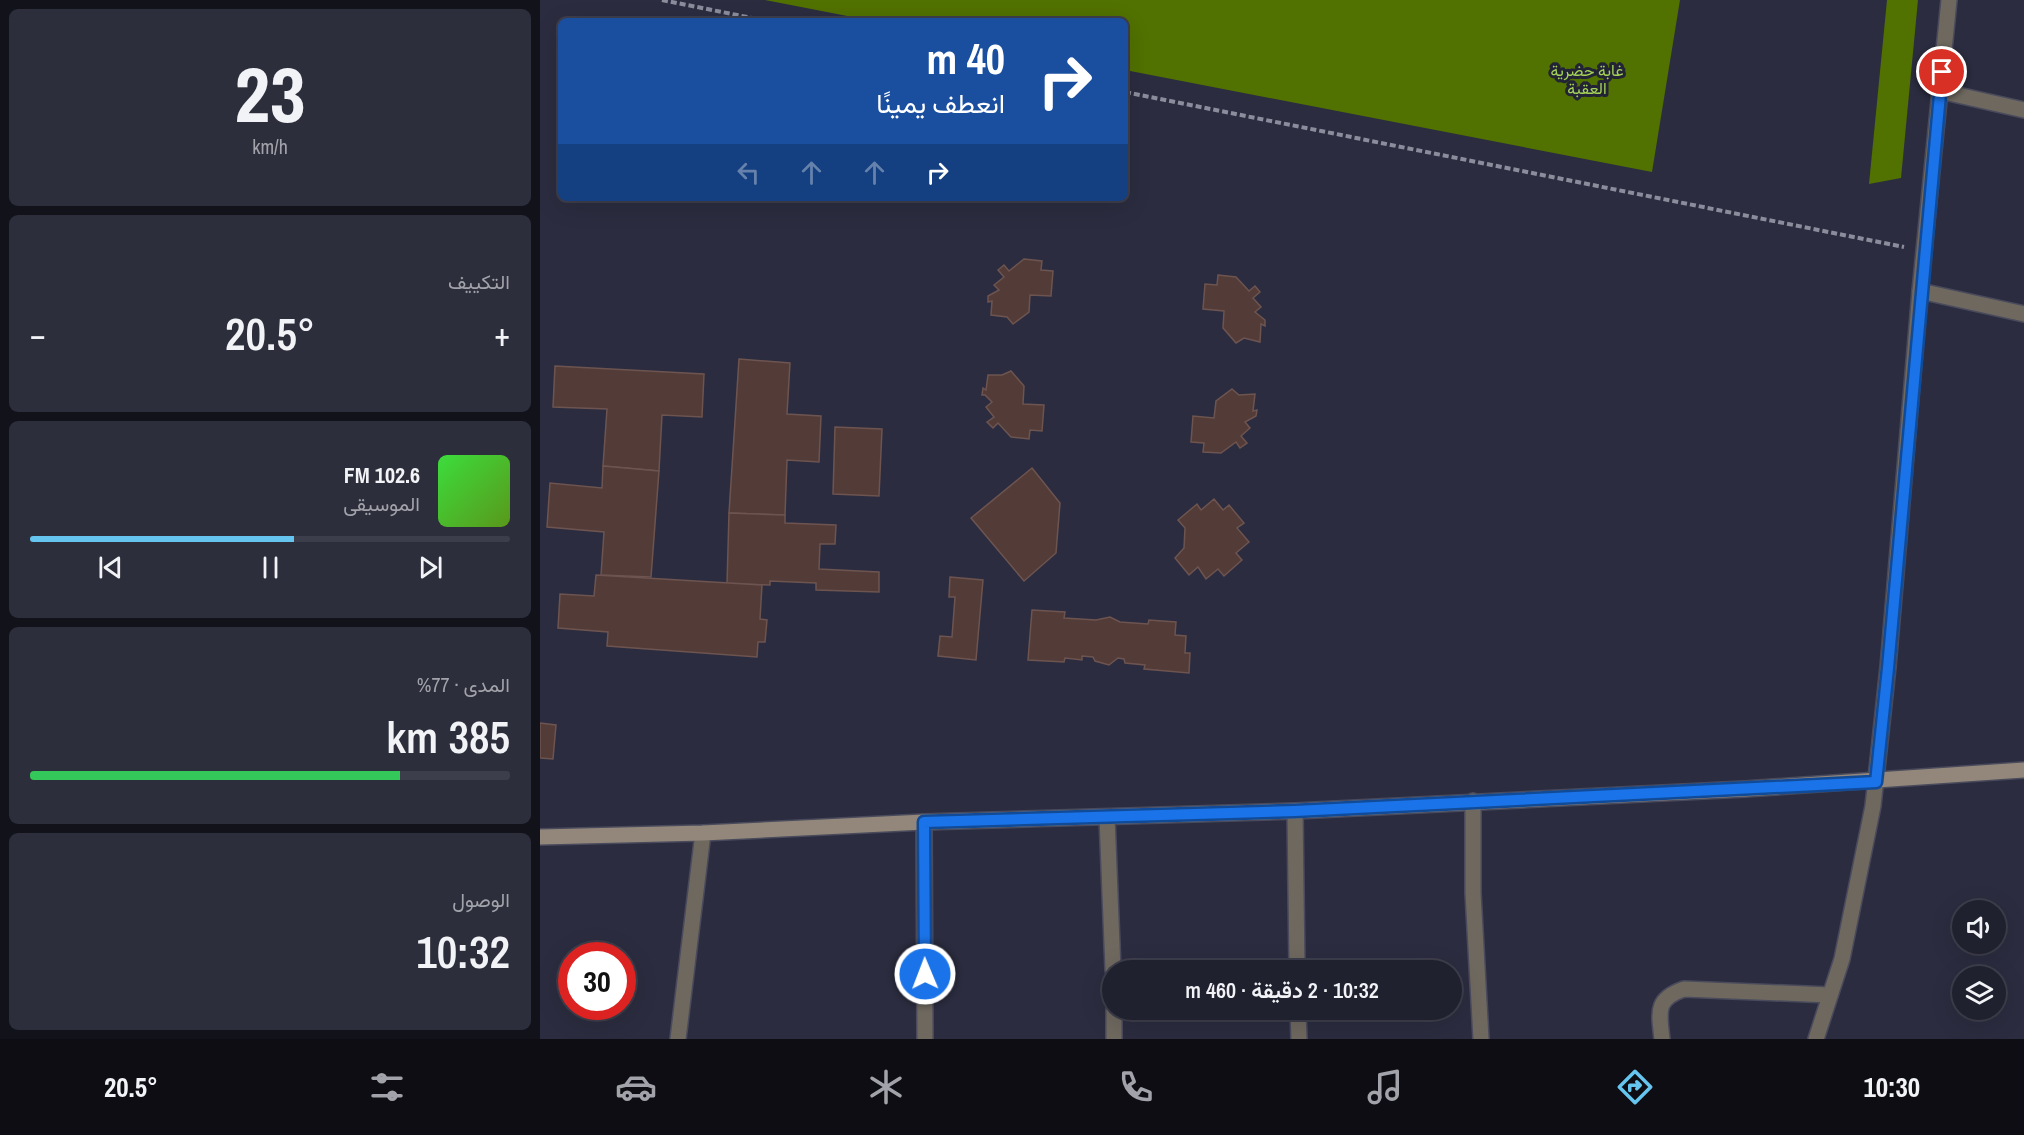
<!DOCTYPE html>
<html lang="ar">
<meta charset="utf-8">
<style>
:root{--surface:#20212f;--page:#2d2e3b;--text:#f1f3f6;--muted:#a2a3aa;--line:#3d3e4b;--accent:#65c5ee}
body{margin:0;font-family:"Archivo Narrow",Vazirmatn,sans-serif;background:var(--page);color:var(--text);direction:rtl;height:100vh;display:flex;flex-direction:column;font-size:22px;white-space:nowrap}
*{box-sizing:border-box;margin:0}
p{font-size:20px;color:var(--muted)}
.icon{flex:none;width:33px;height:33px;fill:none;stroke:currentColor;stroke-width:2;stroke-linecap:round;stroke-linejoin:round}
.map{position:relative;flex:1;overflow:hidden;direction:ltr}
.panel{display:flex;flex-direction:column;gap:9px;padding:9px;background:#12121a;width:540px}
.panel>*{flex:none}
.banner{position:absolute;left:18px;top:18px;width:570px;height:183px;border-radius:9px;box-shadow:0 6px 24px #0002,0 0 0 2px var(--line);direction:rtl;background:#1a4fa0;color:#fff;overflow:hidden}
.controls{position:absolute;left:1412px;top:900px;display:grid;gap:12px}
.controls a{display:grid;place-items:center;width:54px;height:54px;border-radius:50%;background:var(--surface);box-shadow:0 6px 24px #0002,0 0 0 2px var(--line);font-size:30px}
.speed{position:absolute;left:18px;top:942px;display:flex;gap:12px;font-size:30px;font-weight:700;text-align:center}
.speed>*{display:grid;place-content:center;width:78px;height:78px;border-radius:50%;background:var(--surface);box-shadow:0 6px 24px #0002,0 0 0 2px var(--line);line-height:1}
.speed .limit{border:9px solid #d22;background:#fff;color:#111}
.pin{position:absolute;display:grid;place-items:center;width:51px;height:51px;color:#fff;margin:-26px;border:3px solid #fff;border-radius:50%;box-shadow:0 2px 6px #0007}
.me{position:absolute;width:66px;margin:-33px;rotate:359deg;stroke-linejoin:round;filter:drop-shadow(0 0 4px #0008)}
.turn{display:flex;align-items:center;gap:21px;height:126px;padding:0 24px;font-size:27px}
.turn .icon{width:78px;height:78px;stroke-width:2.5}
.turn b{display:block;font-size:42px;line-height:51px}
.lanes{display:flex;align-items:center;height:57px;padding:0 24px;background:#0003;justify-content:center;gap:30px;direction:ltr}
.lanes .off{opacity:.35}
.big{font-size:45px;font-weight:600;line-height:1.1}
.panel .tile{flex:1;display:flex;flex-direction:column;justify-content:center;gap:9px;min-width:0;padding:0 21px;border-radius:9px;background:var(--page)}
.panel .dial{align-items:center;gap:0}
.dial b{font-size:78px;line-height:1}
.song{display:flex;align-items:center;gap:18px}
.cover{width:72px;height:72px;border-radius:9px;background:linear-gradient(135deg,hsl(120 70% 55%),hsl(90 70% 35%))}
.played{height:6px;border-radius:3px;background:linear-gradient(90deg,var(--accent) 55%,var(--line) 55%)}
.keys{display:flex;justify-content:space-around;direction:ltr}
.heat{display:flex;justify-content:space-between;align-items:center;font-size:33px;direction:ltr}
.charge{height:9px;border-radius:4px;background:linear-gradient(90deg,#34c759 77%,var(--line) 0)}
.trip{position:absolute;left:562px;top:960px;width:360px;height:60px;border-radius:30px;background:var(--surface);box-shadow:0 6px 24px #0002,0 0 0 2px var(--line);font-weight:600;line-height:60px;text-align:center;direction:rtl}
.menu{display:flex;height:96px;justify-content:space-around;align-items:center;background:#0d0d13;color:var(--muted)}
.menu .icon{width:42px;height:42px}
.menu .active{color:var(--accent)}
.menu b{font-size:27px;color:var(--text)}
main{display:flex;flex:1;min-height:0}
.map>svg:first-child{display:block}
</style>
<main>
<div class="map">
<svg width="1484" height="1039" viewBox="0 0 1484 1039">
<rect width="100%" height="100%" fill="#2b2c3f"/>
<g fill="#517101">
<path d="M225,0h915l-28,172 -527,-102v-49h-252z"/>
<path d="M1347,0h31l-17,178 -32,6z"/>
</g>
<g fill="#533c38" stroke="#6d5450" stroke-width="1.5">
<path d="M484,259l18,2 -1,9 12,1 -2,25 -21,-1 -1,17 -16,12 -6,-7 -16,-2 1,-14 -4,1v-6l11,-6 -5,-5 10,-8 -6,-7 6,-5 5,6z"/>
<path d="M678,275l18,2 13,14 6,-5 5,6 -7,6 8,9 -6,5 10,8v6l-4,-2 -1,18 -16,-4 -8,5 -13,-15 1,-17 -21,-2 2,-25 12,1z"/>
<path d="M199,359l51,4 -3,51 34,2 -2,46 -32,-2 -2,55 -56,-2z"/>
<path d="M15,366l149,8 -2,43 -40,-2 -3,56 -56,-5 4,-57 -54,-2z"/>
<path d="M471,371l13,15 -1,18 21,1 -2,26 -12,-1 -1,9 -18,-2 -13,-14 -5,5 -6,-6 7,-5 -8,-10 6,-5 -7,-7h-3l1,-7 3,2 2,-15h14z"/>
<path d="M692,389l7,6 16,-1 -2,17 4,-1 -1,6 -11,6 5,6 -9,8 6,7 -7,5 -4,-6 -15,11 -18,-1 1,-9 -13,-1 2,-26 21,2 2,-17z"/>
<path d="M295,427l47,2 -3,67 -46,-2z"/>
<path d="M63,466l56,5 -8,106 -50,-2 3,-43 -57,-5 3,-44 52,5z"/>
<path d="M492,468l28,35 -4,50 -32,28 -53,-63z"/>
<path d="M674,499l9,11 6,-5 15,18 -7,5 12,14 -13,11 6,7 -18,16 -6,-7 -12,10 -8,-12 -9,8 -14,-17 9,-10 1,-20 -7,-8 19,-16 4,6z"/>
<path d="M189,513l56,2v8l51,2 -1,19h-15l-1,25 60,3v20l-63,-2v-7l-46,-2v4l-43,-1z"/>
<path d="M56,575l166,10 -2,34 7,1 -2,22h-7l-1,15 -150,-11 1,-14 -50,-4 2,-34 34,2z"/>
<path d="M410,577l33,3 -7,80 -38,-4 2,-20 12,1 3,-40h-6z"/>
<path d="M492,610l33,2 -1,6 32,2 14,-3 10,5 28,2 1,-4 27,2 -1,13 11,1 -1,17h5l-1,20 -45,-4 1,-4 -20,-2 -1,-4 -6,-1 -9,7 -14,-4 -2,-4 -11,-1v4l-17,-2 -1,4 -36,-2z"/>
<path d="M0,723l16,2 -3,34 -13,-1z"/>
</g>
<g fill="none" stroke-linecap="round" stroke-linejoin="round">
<defs>
<g id="street">
<path d="M1400,91l84,19"/>
<path d="M1380,291l104,23"/>
<path d="M933,801v92l8,146"/>
<path d="M755,811l2,159"/>
<path d="M567,817l6,153"/>
<path d="M384,822l1,217"/>
<path d="M758,1010l1,29"/>
<path d="M138,1039l25,-206"/>
<path d="M574,1039v-29"/>
<path d="M1122,1039c-3,-27 -7,-40 22,-50l146,6"/>
<path d="M1276,1039l26,-80 31,-153 15,-139 32,-376 29,-291"/>
</g>
<path id="secondary" d="M0,837l163,-4 221,-11 371,-11 450,-22 279,-19"/>
</defs>
<use href="#street" stroke="#494a5c" stroke-width="18"/>
<use href="#secondary" stroke="#494a5c" stroke-width="18"/>
<g stroke="#8c8d9c" stroke-width="4" stroke-dasharray="6 3" stroke-linecap="butt">
<path d="M122,0l105,21"/>
<path d="M585,92l779,155"/>
</g>
<use href="#street" stroke="#6e685f" stroke-width="15"/>
<use href="#secondary" stroke="#92877a" stroke-width="15"/>
</g>
<g fill="none" stroke-linecap="round" stroke-linejoin="round">
<defs>
<path id="route" d="M385,974l-1,-152 371,-11 581,-29 12,-114 54,-596"/>
</defs>
<use href="#route" stroke="#114b97" stroke-width="15"/>
<use href="#route" stroke="#1a73e8" stroke-width="10"/>
</g>
<g text-anchor="middle" stroke-width="6" stroke-linejoin="round" paint-order="stroke">
<g font-size="16" fill="#a5d358" stroke="#222335">
<text x="1047" y="76">غابة حضرية<tspan x="1047" dy="18">العقبة</tspan></text>
</g>
</g>
</svg>
<div class="controls">
<a><svg class="icon" aria-label="sound" viewBox="0 0 24 24"><path d="M4 9h4l5-4v14l-5-4H4zM17 9q2 3 0 6"/></svg></a>
<a><svg class="icon" aria-label="layers" viewBox="0 0 24 24"><path d="M12 4l9 5-9 5-9-5zM3 14l9 5 9-5"/></svg></a>
</div>
<div class="speed"><div class="limit">30</div></div>
<div class="pin" style="left:1402px;top:72px;background:#d93025"><svg class="icon" aria-label="arrive" viewBox="0 0 24 24"><path d="M6 21V4h12l-3 4 3 4H6"/></svg></div>
<svg class="me" style="left:385px;top:974px" viewBox="-20 -20 40 40"><circle r="17" fill="#1a73e8" stroke="#fff" stroke-width="3"/><path d="M0-11L8 9 0 5-8 9z" fill="#fff"/></svg>
<div class="trip">10:32 · 2 دقيقة · 460 m</div>
<div class="banner">
<div class="turn"><svg class="icon" aria-label="right" viewBox="0 0 24 24"><path d="M7 20v-9h11M14 6l5 5-5 5"/></svg><div><b>40 m</b>انعطف يمينًا</div></div>
<div class="lanes"><svg class="icon off" aria-label="left" viewBox="0 0 24 24"><path d="M17 20v-9H6M10 6l-5 5 5 5"/></svg><svg class="icon off" aria-label="ahead" viewBox="0 0 24 24"><path d="M12 20V5M6 11l6-6 6 6"/></svg><svg class="icon off" aria-label="ahead" viewBox="0 0 24 24"><path d="M12 20V5M6 11l6-6 6 6"/></svg><svg class="icon" aria-label="right" viewBox="0 0 24 24"><path d="M7 20v-9h11M14 6l5 5-5 5"/></svg></div>
</div>
</div>
<section class="panel">
<div class="tile dial"><b>23</b><p>km/h</p></div>
<div class="tile"><p>التكييف</p>
<div class="heat"><a>−</a><b class="big">20.5°</b><a>+</a></div>
</div>
<div class="tile">
<div class="song"><i class="cover"></i><div><b>102.6 FM</b><p>الموسيقى</p></div></div>
<div class="played"></div>
<div class="keys"><svg class="icon" aria-label="previous" viewBox="0 0 24 24"><path d="M18 5L8 12l10 7zM5 5v14"/></svg><svg class="icon" aria-label="pause" viewBox="0 0 24 24"><path d="M8 5v14M16 5v14"/></svg><svg class="icon" aria-label="next" viewBox="0 0 24 24"><path d="M6 5l10 7-10 7zM19 5v14"/></svg></div>
</div>
<div class="tile"><p>المدى · 77%</p><b class="big">385 km</b><div class="charge"></div></div>
<div class="tile"><p>الوصول</p><b class="big">10:32</b></div>
</section>
</main>
<nav class="menu">
<b>10:30</b>
<svg class="icon active" aria-label="directions" viewBox="0 0 24 24"><path d="M12 3l9 9-9 9-9-9zM9 14v-3h6M13 9l2 2-2 2"/></svg>
<svg class="icon" aria-label="music" viewBox="0 0 24 24"><path d="M9 18V5l10-2v13"/><circle cx="6" cy="18" r="3"/><circle cx="16" cy="16" r="3"/></svg>
<svg class="icon" aria-label="phone" viewBox="0 0 24 24"><path d="M5 4h4l2 5-3 2q2 4 5 5l2-3 5 2v4C11 20 4 13 5 4z"/></svg>
<svg class="icon" aria-label="climate" viewBox="0 0 24 24"><path d="M12 3v18M4 7l16 10M4 17L20 7"/></svg>
<svg class="icon" aria-label="car" viewBox="0 0 24 24"><path d="M5 17H2v-5l4-1 3-4h7l3 4 3 1v5h-3M9 17h6M6 11h13"/><circle cx="7" cy="17" r="2"/><circle cx="17" cy="17" r="2"/></svg>
<svg class="icon" aria-label="filters" viewBox="0 0 24 24"><path d="M4 7h16M4 17h16"/><circle cx="9" cy="7" r="2"/><circle cx="15" cy="17" r="2"/></svg>
<b>20.5°</b>
</nav>
